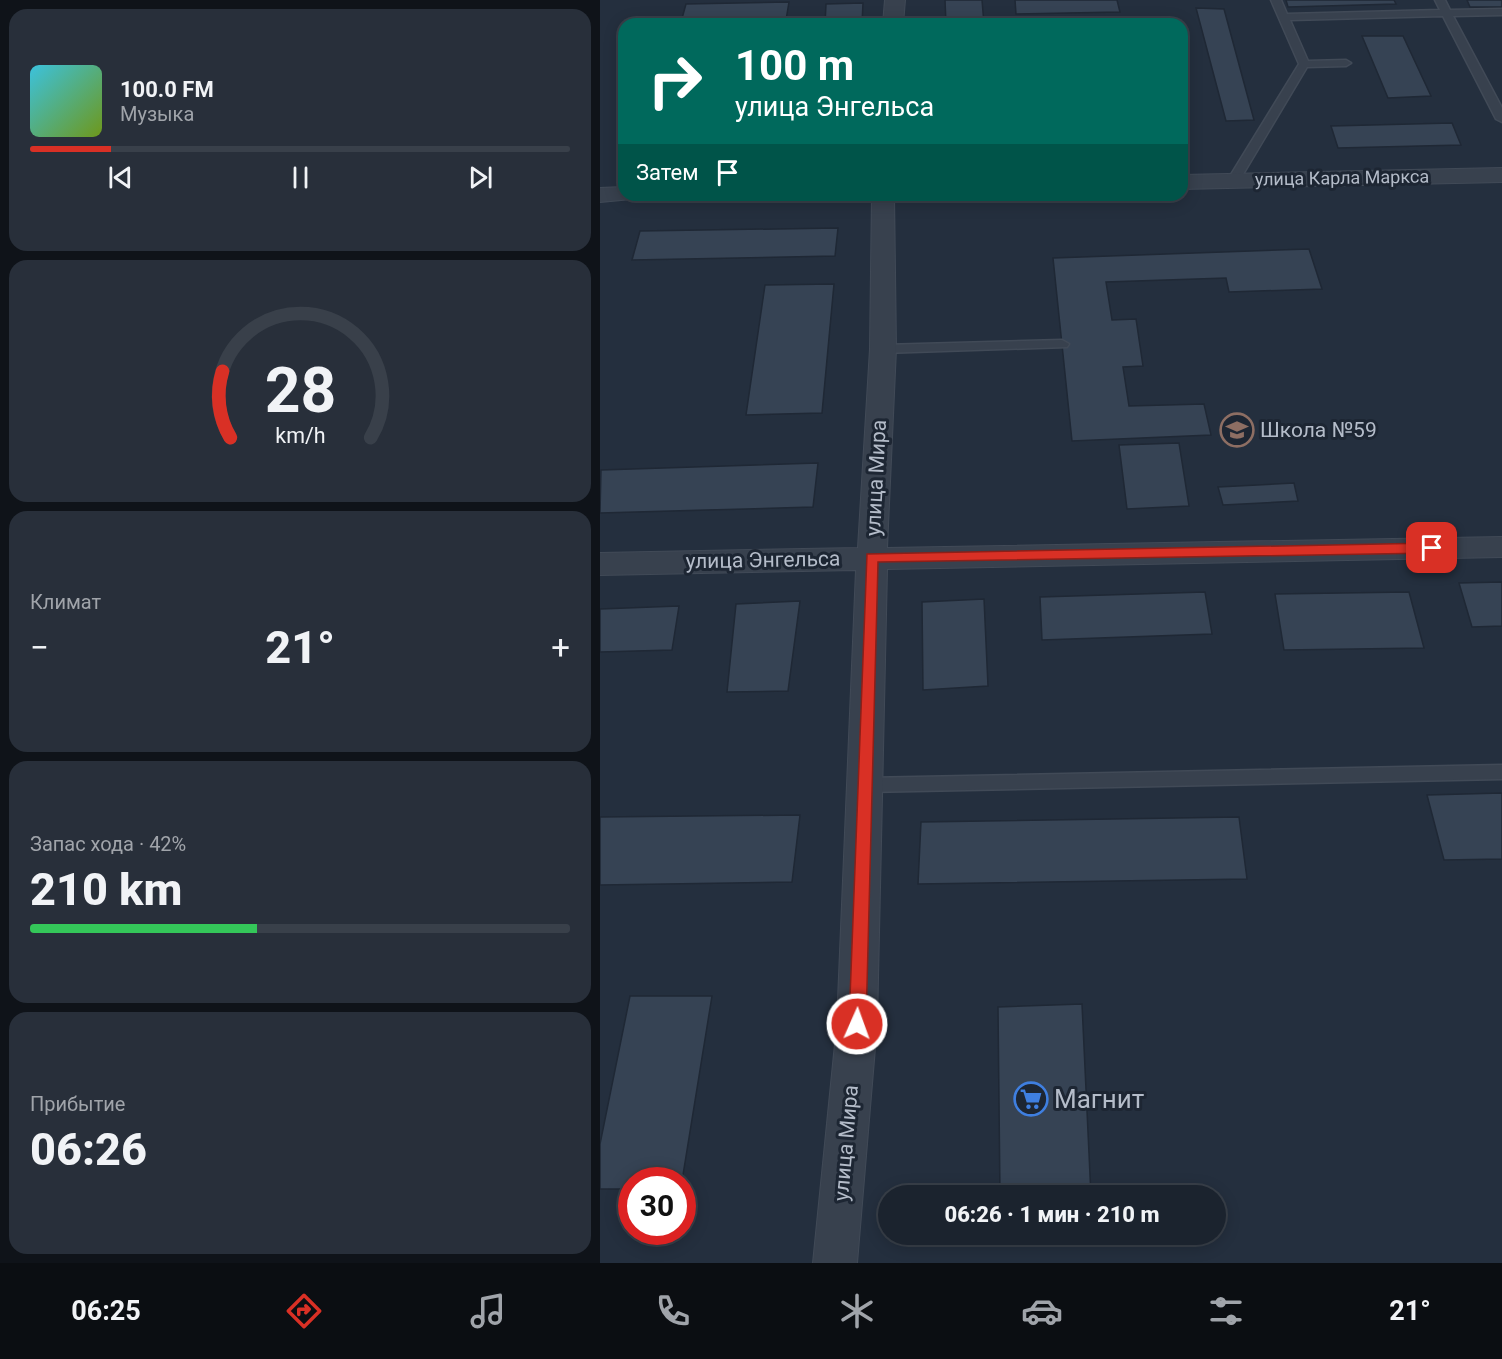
<!DOCTYPE html>
<html lang="ru">
<meta charset="utf-8">
<style>
:root{--surface:#1b232e;--page:#282f3a;--text:#f1f3f6;--muted:#a0a4aa;--line:#39404a;--accent:#d93025}
body{margin:0;font-family:Roboto,sans-serif;background:var(--page);color:var(--text);height:100vh;display:flex;flex-direction:column;font-size:22px;white-space:nowrap}
*{box-sizing:border-box;margin:0}
p{font-size:20px;color:var(--muted)}
.icon{flex:none;width:33px;height:33px;fill:none;stroke:currentColor;stroke-width:2;stroke-linecap:round;stroke-linejoin:round}
.map{position:relative;flex:1;overflow:hidden}
.panel{display:flex;flex-direction:column;gap:9px;padding:9px;background:#0f1319;width:600px}
.panel>*{flex:none}
.banner{position:absolute;left:18px;top:18px;width:570px;height:183px;border-radius:18px;box-shadow:0 3px 15px #0003,0 0 0 2px var(--line);background:#00695c;color:#fff;overflow:hidden}
.speed{position:absolute;left:18px;top:1167px;display:flex;gap:12px;font-size:30px;font-weight:700;text-align:center}
.speed>*{display:grid;place-content:center;width:78px;height:78px;border-radius:50%;background:var(--surface);box-shadow:0 3px 15px #0003,0 0 0 2px var(--line);line-height:1}
.speed .limit{border:9px solid #d22;background:#fff;color:#111}
.pin{position:absolute;display:grid;place-items:center;width:51px;height:51px;color:#fff;margin:-26px;border-radius:12px;box-shadow:0 3px 9px #0006}
.me{position:absolute;width:66px;margin:-33px;rotate:2deg;stroke-linejoin:round;filter:drop-shadow(0 0 4px #0008)}
.turn{display:flex;align-items:center;gap:21px;height:126px;padding:0 18px;font-size:27px}
.turn .icon{width:78px;height:78px;stroke-width:2.5}
.turn b{display:block;font-size:42px;line-height:51px}
.then{display:flex;align-items:center;height:57px;padding:0 18px;background:#0003;gap:12px;font-size:22px}
.big{font-size:45px;font-weight:800;line-height:1.1}
.panel .tile{flex:1;display:flex;flex-direction:column;justify-content:center;gap:9px;min-width:0;padding:0 21px;border-radius:18px;background:var(--page)}
.panel .dial{align-items:center;gap:0}
.dial svg{height:156px;overflow:visible;fill:none;stroke:var(--line);stroke-width:7;stroke-linecap:round;text-anchor:middle}
.dial text{fill:var(--text);stroke:none}
.song{display:flex;align-items:center;gap:18px}
.cover{width:72px;height:72px;border-radius:9px;background:linear-gradient(135deg,hsl(190 70% 55%),hsl(80 70% 35%))}
.played{height:6px;border-radius:3px;background:linear-gradient(90deg,var(--accent) 15%,var(--line) 15%)}
.keys{display:flex;justify-content:space-around;direction:ltr}
.heat{display:flex;justify-content:space-between;align-items:center;font-size:33px;direction:ltr}
.charge{height:9px;border-radius:4px;background:linear-gradient(90deg,#34c759 42%,var(--line) 0)}
.trip{position:absolute;left:278px;top:1185px;width:348px;height:60px;border-radius:30px;background:var(--surface);box-shadow:0 3px 15px #0003,0 0 0 2px var(--line);font-weight:800;line-height:60px;text-align:center}
.menu{display:flex;height:96px;justify-content:space-around;align-items:center;background:#0b0e12;color:var(--muted)}
.menu .icon{width:42px;height:42px}
.menu .active{color:var(--accent)}
.menu b{font-size:27px;color:var(--text)}
main{display:flex;flex:1;min-height:0}
.map>svg:first-child{display:block}
</style>
<main>
<section class="panel">
<div class="tile">
<div class="song"><i class="cover"></i><div><b>100.0 FM</b><p>Музыка</p></div></div>
<div class="played"></div>
<div class="keys"><svg class="icon" aria-label="previous" viewBox="0 0 24 24"><path d="M18 5L8 12l10 7zM5 5v14"/></svg><svg class="icon" aria-label="pause" viewBox="0 0 24 24"><path d="M8 5v14M16 5v14"/></svg><svg class="icon" aria-label="next" viewBox="0 0 24 24"><path d="M6 5l10 7-10 7zM19 5v14"/></svg></div>
</div>
<div class="tile dial"><svg viewBox="0 0 100 80">
<path d="M14 69A42 42 0 1 1 86 69"/>
<path d="M14 69A42 42 0 0 1 10 35" stroke="#d93025"/>
<text x="50" y="56" font-size="32" font-weight="700">28</text>
<text x="50" y="72" font-size="11">km/h</text>
</svg></div>
<div class="tile"><p>Климат</p>
<div class="heat"><a>−</a><b class="big">21°</b><a>+</a></div>
</div>
<div class="tile"><p>Запас хода · 42%</p><b class="big">210 km</b><div class="charge"></div></div>
<div class="tile"><p>Прибытие</p><b class="big">06:26</b></div>
</section>
<div class="map">
<svg width="902" height="1263" viewBox="0 0 902 1263">
<rect width="100%" height="100%" fill="#242f3e"/>
<g fill="#364354" stroke="#1f2835" stroke-width="1.5">
<path d="M345,0h37l2,24h-38z"/>
<path d="M415,0h102l3,12 -104,2z"/>
<path d="M686,0h108l2,4 -108,3z"/>
<path d="M867,0h35v7h-32z"/>
<path d="M189,2l-3,18 -105,2 5,-18z"/>
<path d="M263,3l-1,21h-37l1,-20z"/>
<path d="M596,8l28,1 30,111 -28,1z"/>
<path d="M762,36h41l28,60 -43,2z"/>
<path d="M852,123l9,22 -123,3 -7,-22z"/>
<path d="M238,228l-3,28 -203,4 8,-29z"/>
<path d="M709,249l13,40 -93,3 -3,-14 -120,4 6,38 24,-1 7,47 -20,1 6,39 75,-2 7,31 -139,6 -19,-183z"/>
<path d="M234,284l-12,129 -76,2 19,-130z"/>
<path d="M579,443l10,63 -62,3 -8,-64z"/>
<path d="M218,463l-5,44 -213,6 1,-43z"/>
<path d="M694,483l4,18 -75,4 -5,-18z"/>
<path d="M902,582v44l-30,1 -13,-44z"/>
<path d="M605,592l7,42 -170,6 -2,-43z"/>
<path d="M809,592l15,56 -140,2 -9,-56z"/>
<path d="M384,599l4,87 -65,4 -1,-88z"/>
<path d="M200,601l-12,90 -61,1 9,-88z"/>
<path d="M79,606l-7,44 -72,2v-43z"/>
<path d="M902,793v66l-58,1 -17,-65z"/>
<path d="M200,815l-8,67 -192,3v-68z"/>
<path d="M639,817l8,62 -329,5 3,-62z"/>
<path d="M30,996h82l-30,185 -50,-1v9h-32v-45z"/>
<path d="M482,1004l9,192h-91l-2,-189z"/>
</g>
<g fill="none" stroke-linecap="round" stroke-linejoin="round">
<defs>
<g id="service">
<path d="M671,0h10l6,14 153,-4 -5,-10h10l5,10 52,-1v6l-49,1 49,92v14l-6,-3 -53,-103 -153,4 18,41 38,-1 5,3 -5,3 -39,1 -68,114 -10,3 -2,-3 72,-117z"/>
<path d="M462,340l7,4 -2,3 -184,6 -7,-4 7,-4z"/>
<path d="M902,765v14l-637,13 -6,-2 -3,-5 3,-5 6,-2z"/>
</g>
<g id="minor">
<path d="M285,0h20l-2,24h-20z"/>
<path d="M902,168v14l-320,7v-14z"/>
<path d="M24,187v8h11l-3,4 -32,3v-14z"/>
<path d="M272,195h22l2,154 -9,199 615,-11v20l-615,12 -10,455 -20,239h-44l24,-239 19,-454 -256,5v-22l258,-5 12,-199z"/>
</g>
</defs>
<use href="#service" stroke="#414a57" stroke-width="3"/>
<use href="#minor" stroke="#414a57" stroke-width="2"/>
<use href="#service" fill="#38414e" fill-rule="evenodd"/>
<use href="#minor" fill="#38414e" fill-rule="evenodd"/>
</g>
<path fill="#d93025" stroke="#8d1f18" stroke-width="1.5" d="M832,543l7,5 -7,5 -554,9 -12,462 -3,6 -6,2 -6,-2 -2,-6 18,-470z"/>
<defs>
<symbol id="school-ring" viewBox="-11 -11 22 22"><circle r="9.5" fill="#1d2633" stroke="#8d6e63" stroke-width="1.5"/><path d="M0-5L7-2L0 1L-7-2ZM-4 1L0 2.5L4 1V4Q0 6-4 4Z" fill="#8d6e63"/></symbol>
<symbol id="supermarket-ring" viewBox="-11 -11 22 22"><circle r="9.5" fill="#1d2633" stroke="#3f7fe0" stroke-width="1.5"/><path d="M-6-5.5h2.5l.6 2H6L4.5 2H-2.5L-4.4-4H-6ZM-1.5 3.2a1.3 1.3 0 1 0 .1 0ZM3 3.2a1.3 1.3 0 1 0 .1 0Z" fill="#3f7fe0"/></symbol>
</defs>
<g fill-rule="evenodd">
<use href="#school-ring" x="618" y="411" width="38" height="38"/>
<use href="#supermarket-ring" x="412" y="1080" width="38" height="38"/>
</g>
<g text-anchor="middle" stroke-width="6" stroke-linejoin="round" paint-order="stroke">
<g font-size="18" fill="#b4bcc9" stroke="#1d2633">
<text transform="translate(742 178) rotate(-1)" y="6">улица Карла Маркса</text>
</g>
<g font-size="21" fill="#b4bcc9" stroke="#1d2633" text-anchor="start">
<text x="660" y="437">Школа №59</text>
</g>
<g font-size="21" fill="#b4bcc9" stroke="#1d2633">
<text transform="translate(276 478) rotate(-87)" y="7">улица Мира</text>
<text transform="translate(163 560) rotate(-1)" y="7">улица Энгельса</text>
<text transform="translate(246 1143) rotate(-85)" y="7">улица Мира</text>
</g>
<g font-size="26" fill="#b4bcc9" stroke="#1d2633" text-anchor="start">
<text x="454" y="1108">Магнит</text>
</g>
</g>
</svg>
<div class="speed"><div class="limit">30</div></div>
<div class="pin" style="left:832px;top:548px;background:#d93025"><svg class="icon" aria-label="arrive" viewBox="0 0 24 24"><path d="M6 21V4h12l-3 4 3 4H6"/></svg></div>
<svg class="me" style="left:257px;top:1024px" viewBox="-20 -20 40 40"><circle r="17" fill="#d93025" stroke="#fff" stroke-width="3"/><path d="M0-11L8 9 0 5-8 9z" fill="#fff"/></svg>
<div class="trip">06:26 · 1 мин · 210 m</div>
<div class="banner">
<div class="turn"><svg class="icon" aria-label="right" viewBox="0 0 24 24"><path d="M7 20v-9h11M14 6l5 5-5 5"/></svg><div><b>100 m</b>улица Энгельса</div></div>
<div class="then">Затем<svg class="icon" aria-label="arrive" viewBox="0 0 24 24"><path d="M6 21V4h12l-3 4 3 4H6"/></svg></div>
</div>
</div>
</main>
<nav class="menu">
<b>06:25</b>
<svg class="icon active" aria-label="directions" viewBox="0 0 24 24"><path d="M12 3l9 9-9 9-9-9zM9 14v-3h6M13 9l2 2-2 2"/></svg>
<svg class="icon" aria-label="music" viewBox="0 0 24 24"><path d="M9 18V5l10-2v13"/><circle cx="6" cy="18" r="3"/><circle cx="16" cy="16" r="3"/></svg>
<svg class="icon" aria-label="phone" viewBox="0 0 24 24"><path d="M5 4h4l2 5-3 2q2 4 5 5l2-3 5 2v4C11 20 4 13 5 4z"/></svg>
<svg class="icon" aria-label="climate" viewBox="0 0 24 24"><path d="M12 3v18M4 7l16 10M4 17L20 7"/></svg>
<svg class="icon" aria-label="car" viewBox="0 0 24 24"><path d="M5 17H2v-5l4-1 3-4h7l3 4 3 1v5h-3M9 17h6M6 11h13"/><circle cx="7" cy="17" r="2"/><circle cx="17" cy="17" r="2"/></svg>
<svg class="icon" aria-label="filters" viewBox="0 0 24 24"><path d="M4 7h16M4 17h16"/><circle cx="9" cy="7" r="2"/><circle cx="15" cy="17" r="2"/></svg>
<b>21°</b>
</nav>
